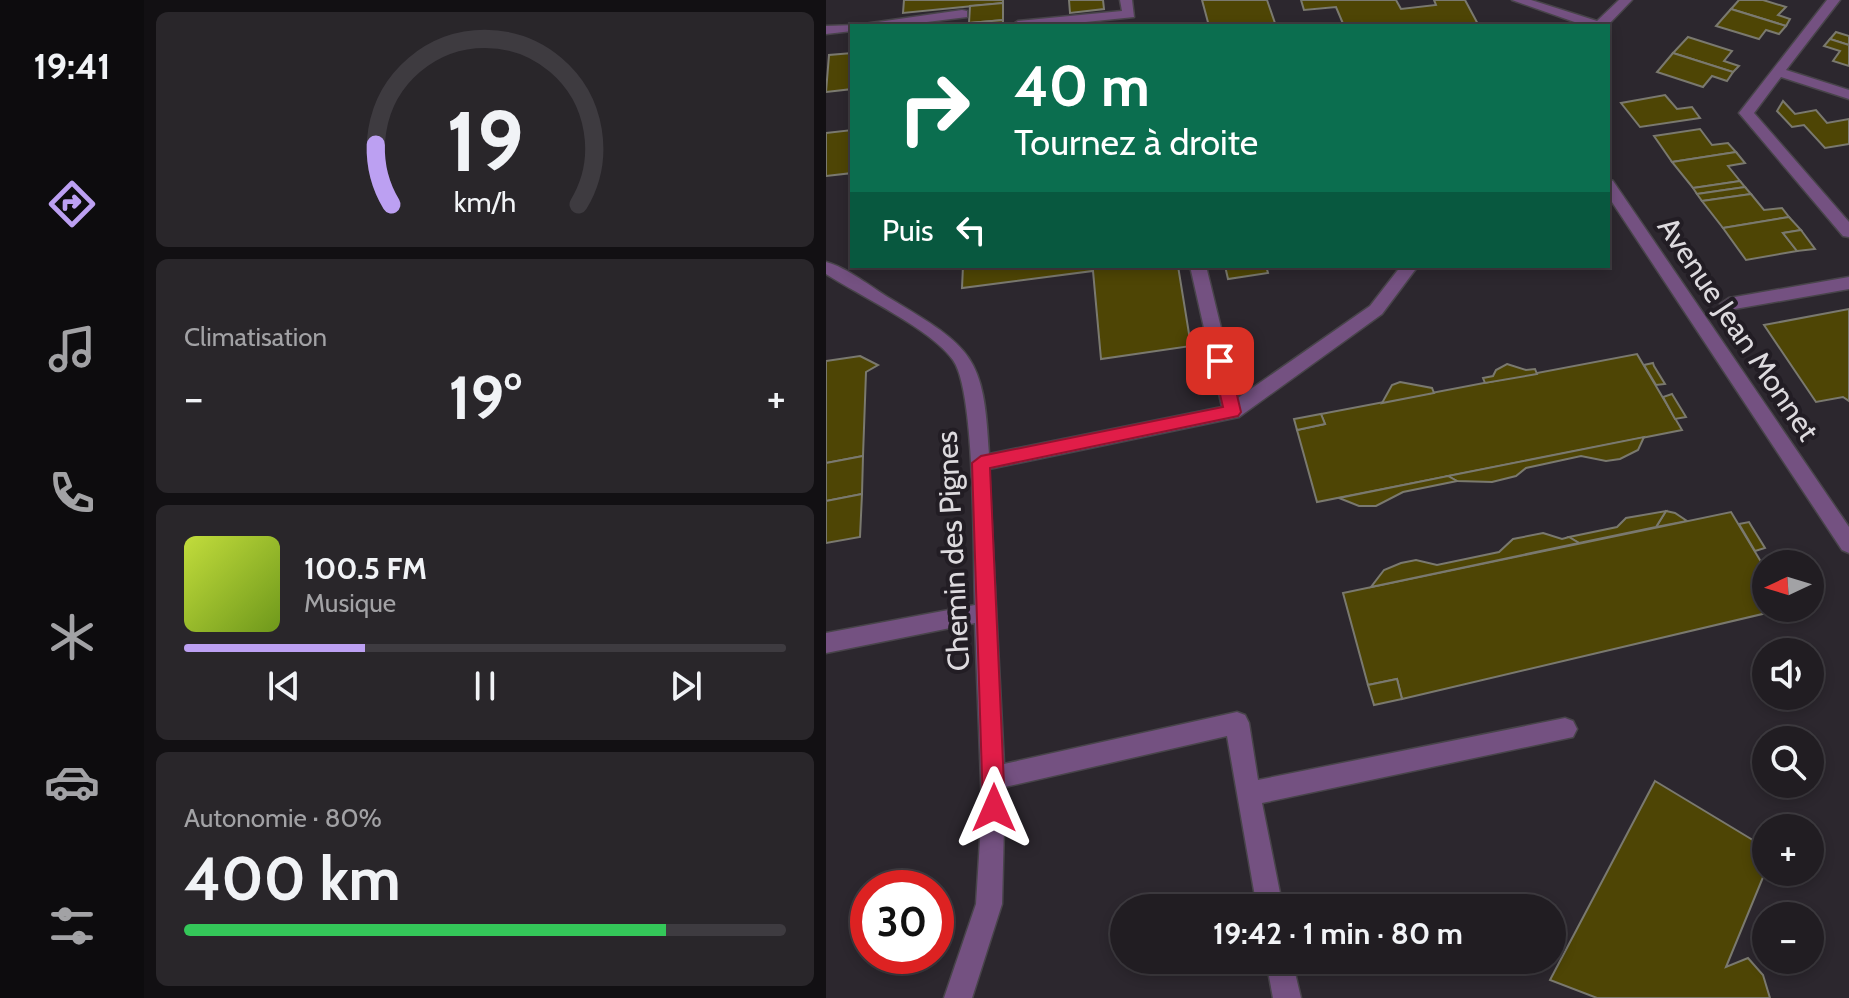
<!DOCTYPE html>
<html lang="fr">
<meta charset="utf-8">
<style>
:root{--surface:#211d22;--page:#29262a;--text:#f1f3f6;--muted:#a2a2a5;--line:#3e3b40;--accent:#bca0f2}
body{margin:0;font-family:Cabin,sans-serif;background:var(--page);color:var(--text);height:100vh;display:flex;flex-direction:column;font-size:30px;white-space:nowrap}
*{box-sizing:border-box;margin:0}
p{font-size:26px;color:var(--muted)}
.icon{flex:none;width:44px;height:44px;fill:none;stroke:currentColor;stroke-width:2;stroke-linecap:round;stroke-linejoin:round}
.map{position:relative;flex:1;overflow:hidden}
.details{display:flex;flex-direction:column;gap:12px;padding:12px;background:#121013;width:682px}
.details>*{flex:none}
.top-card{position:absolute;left:24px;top:24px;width:760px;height:244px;border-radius:0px;box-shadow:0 4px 12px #0003,0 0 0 2px var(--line);background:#0b6e4f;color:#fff;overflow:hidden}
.needle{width:52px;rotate:266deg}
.fabs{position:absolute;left:926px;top:550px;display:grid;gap:16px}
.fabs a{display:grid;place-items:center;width:72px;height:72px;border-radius:50%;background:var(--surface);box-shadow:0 4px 12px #0003,0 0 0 2px var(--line);font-size:40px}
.speed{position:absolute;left:24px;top:870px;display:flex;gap:16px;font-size:40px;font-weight:700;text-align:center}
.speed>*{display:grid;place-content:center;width:104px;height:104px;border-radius:50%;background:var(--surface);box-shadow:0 4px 12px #0003,0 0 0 2px var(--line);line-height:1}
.speed .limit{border:12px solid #d22;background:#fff;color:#111}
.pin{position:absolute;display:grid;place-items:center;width:68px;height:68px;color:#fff;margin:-34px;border-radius:16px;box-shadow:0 4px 12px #0006}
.me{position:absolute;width:88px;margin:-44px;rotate:0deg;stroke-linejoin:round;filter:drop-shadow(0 0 6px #0008)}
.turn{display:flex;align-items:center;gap:28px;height:168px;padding:0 32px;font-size:36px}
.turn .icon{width:104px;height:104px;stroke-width:2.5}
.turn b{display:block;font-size:56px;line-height:68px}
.then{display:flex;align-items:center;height:76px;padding:0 32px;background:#0003;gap:16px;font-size:30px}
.big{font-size:60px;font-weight:700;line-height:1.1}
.details .tile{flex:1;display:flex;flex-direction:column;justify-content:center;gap:12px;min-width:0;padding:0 28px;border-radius:12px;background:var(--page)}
.details .dial{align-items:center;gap:0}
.dial svg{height:208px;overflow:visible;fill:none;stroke:var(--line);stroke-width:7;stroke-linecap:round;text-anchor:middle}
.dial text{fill:var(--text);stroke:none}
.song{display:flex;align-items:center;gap:24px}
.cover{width:96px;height:96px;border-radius:12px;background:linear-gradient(135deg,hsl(70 70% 55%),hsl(80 70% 35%))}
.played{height:8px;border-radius:4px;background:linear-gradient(90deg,var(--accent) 30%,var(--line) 30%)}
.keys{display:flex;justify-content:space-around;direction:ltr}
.heat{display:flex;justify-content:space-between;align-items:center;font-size:44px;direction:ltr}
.charge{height:12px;border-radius:6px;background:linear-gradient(90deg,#34c759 80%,var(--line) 0)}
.trip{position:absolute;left:284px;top:894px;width:456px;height:80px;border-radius:40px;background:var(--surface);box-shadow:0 4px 12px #0003,0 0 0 2px var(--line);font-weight:700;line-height:80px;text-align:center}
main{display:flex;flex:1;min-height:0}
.tab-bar{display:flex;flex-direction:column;width:144px;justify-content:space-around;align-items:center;background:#0d0c0e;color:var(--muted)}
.tab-bar .icon{width:56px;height:56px}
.tab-bar .current{color:var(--accent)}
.tab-bar b{font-size:36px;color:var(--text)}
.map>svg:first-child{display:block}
</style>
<main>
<nav class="tab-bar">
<b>19:41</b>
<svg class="icon current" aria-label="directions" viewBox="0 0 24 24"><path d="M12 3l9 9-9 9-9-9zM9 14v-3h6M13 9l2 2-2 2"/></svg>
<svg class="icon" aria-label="music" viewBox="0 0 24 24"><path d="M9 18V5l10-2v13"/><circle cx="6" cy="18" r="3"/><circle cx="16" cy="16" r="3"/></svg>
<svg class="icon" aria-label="phone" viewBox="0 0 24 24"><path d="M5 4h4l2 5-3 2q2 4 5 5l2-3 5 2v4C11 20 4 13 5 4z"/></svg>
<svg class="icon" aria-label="climate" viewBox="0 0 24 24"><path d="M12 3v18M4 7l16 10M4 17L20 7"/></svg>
<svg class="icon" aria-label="car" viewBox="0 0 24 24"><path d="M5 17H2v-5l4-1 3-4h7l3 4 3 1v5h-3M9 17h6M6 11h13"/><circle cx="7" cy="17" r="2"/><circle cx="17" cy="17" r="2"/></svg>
<svg class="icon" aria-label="filters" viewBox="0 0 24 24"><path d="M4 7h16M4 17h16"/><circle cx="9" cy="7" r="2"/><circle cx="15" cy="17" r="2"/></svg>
</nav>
<section class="details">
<div class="tile dial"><svg viewBox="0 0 100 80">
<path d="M14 69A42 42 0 1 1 86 69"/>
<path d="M14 69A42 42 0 0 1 8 46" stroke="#bca0f2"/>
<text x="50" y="56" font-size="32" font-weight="700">19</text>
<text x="50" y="72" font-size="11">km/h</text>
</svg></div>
<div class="tile"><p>Climatisation</p>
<div class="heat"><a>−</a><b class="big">19°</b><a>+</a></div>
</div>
<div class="tile">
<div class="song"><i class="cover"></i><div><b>100.5 FM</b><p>Musique</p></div></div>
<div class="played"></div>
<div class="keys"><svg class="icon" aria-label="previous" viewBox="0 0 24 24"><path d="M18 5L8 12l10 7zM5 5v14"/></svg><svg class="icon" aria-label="pause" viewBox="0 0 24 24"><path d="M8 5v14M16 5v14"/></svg><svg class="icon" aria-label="next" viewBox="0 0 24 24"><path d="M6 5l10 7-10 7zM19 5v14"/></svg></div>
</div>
<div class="tile"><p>Autonomie · 80%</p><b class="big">400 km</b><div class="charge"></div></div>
</section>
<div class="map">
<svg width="1023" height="998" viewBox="0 0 1023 998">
<rect width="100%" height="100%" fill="#2c272e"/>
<g fill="#4e4505" stroke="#7a796f" stroke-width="2">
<path d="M78,0h99v3l-100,10z"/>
<path d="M243,0h34l1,9 -34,4z"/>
<path d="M376,0h65l9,26h-67z"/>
<path d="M475,0h95l5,9 35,-4 -2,-5h31l14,26h-135l-8,-19 -32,3z"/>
<path d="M913,0h24l23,7 -8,8 12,4 -4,7 -55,-17z"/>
<path d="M177,3v17l-34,3 1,-17z"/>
<path d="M905,9l55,17 -7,8 -13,-4 -7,9 -43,-13z"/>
<path d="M177,20v6h-65l31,-3z"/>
<path d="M1010,32l13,4v9l-19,-6z"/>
<path d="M862,37l44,14 -8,10 15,5 -6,6 -60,-19z"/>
<path d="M1004,39l19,6v21l-16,-5 7,-10 -16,-5z"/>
<path d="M26,53v36l-26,3 3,-37z"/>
<path d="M847,53l60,19 -6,9 -15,-5 -9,11 -46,-15z"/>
<path d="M839,95l12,14 15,-2 8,11 -60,9 -19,-24z"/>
<path d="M957,101l12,13 21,-4 11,13 22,-4v25l-24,4 -21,-23 -12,2 -15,-16z"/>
<path d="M874,129l12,16 16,-2 8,9 -64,10 -18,-26z"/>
<path d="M26,130v43l-26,3v-43z"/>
<path d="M910,152l9,11 -17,3 12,15 -47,7 -21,-26z"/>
<path d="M914,181l5,6 -48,7 -4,-6z"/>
<path d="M919,187l6,7 -49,7 -5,-7z"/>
<path d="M925,194l13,16 18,-2 7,9 -66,11 -21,-27z"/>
<path d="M963,217l12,13 -18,3 14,18 -51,9 -23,-32z"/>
<path d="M975,230l14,19 -18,2 -14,-18z"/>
<path d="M137,266h215l13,80 -90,13 -8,-88 -131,17z"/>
<path d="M399,266h41l2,7 -40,6z"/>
<path d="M1023,309v92l-6,-4 -27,5 -52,-77z"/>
<path d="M811,354l45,76 -365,72 -20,-72 28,-6 -4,-10z"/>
<path d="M34,356l18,9 -12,7 -3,84 -37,7v-102z"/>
<path d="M827,363l1,3 11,18 -9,1 -12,-20z"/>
<path d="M681,364l19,6 9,-1 2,5 -52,9 -2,-5 10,-2 3,-6z"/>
<path d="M574,382l32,6 2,5 -52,10 10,-18z"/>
<path d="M846,394l11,18 3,5 -11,2 -12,-22z"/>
<path d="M495,414l4,10 -28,6 -3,-11z"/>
<path d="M818,437l-6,13 -18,9 -14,2 -25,-5 -55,12 -10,8 -24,6 -35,-1 -9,-5z"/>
<path d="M37,456l-1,38 -36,7v-38z"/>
<path d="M622,476l9,5 -54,11 -27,14h-17l-20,-8z"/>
<path d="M36,494l-2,43 -34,6v-42z"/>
<path d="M840,511l9,2 12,8 -31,6z"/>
<path d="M840,511l-10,16 -77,16 -10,-6 48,-10 9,-9z"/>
<path d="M905,512l35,58v38h22l-386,91 -5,-20 -29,6 -25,-92z"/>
<path d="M923,522l3,5 13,21 -10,3 -16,-27z"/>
<path d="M717,533l19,6 7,-2 10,6 -208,44 13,-17 17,-7 15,-3 21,5 62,-13 14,-13z"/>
<path d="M571,679l5,20 -28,6 -6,-20z"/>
<path d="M829,781l111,67v22l-40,97 22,-9 15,17 7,23h-173l-47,-18z"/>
</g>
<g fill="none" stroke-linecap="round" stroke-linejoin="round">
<defs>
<g id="minor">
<path d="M294,0h12l2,17 -87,9 -35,-1 6,-4 104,-10z"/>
<path d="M686,0h19l66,21 22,-21h13l-25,26h-21z"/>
<path d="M1001,0h13l-54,70 63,20v9l-68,-22 -27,36 95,109v15l-6,-1 -104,-123z"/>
<path d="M136,10l5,1v6l-72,9h-43v5l-26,3v-8l31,-1z"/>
<path d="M782,179l5,2 236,346v26l-7,-3 -234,-354z"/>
<path d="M0,262c22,6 45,25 65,37 82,49 93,57 98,155l233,-47 -32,-141h16l32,132 132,-92 31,-40h17l-36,48 -143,103 -250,52 15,295 233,-52 8,3 4,8 9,57 307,-62 8,3 4,8 -4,8 -311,66 21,105h-26l-30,-172 -222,51 -3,117 -30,94h-28l32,-94 6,-96 -7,-185 -149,30v-20l149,-28c-2,-47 1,-213 -22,-245 -22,-31 -93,-64 -127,-86z"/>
<path d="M1023,277v12l-120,21 -9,-6 9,-6z"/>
<path d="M440,960h26l9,38h-28z"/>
</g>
</defs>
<use href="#minor" stroke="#48444a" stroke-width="3"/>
<use href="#minor" fill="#745181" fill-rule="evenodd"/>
</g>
<path fill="#e11d48" stroke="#92132f" stroke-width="2" d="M394,355l9,6 12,51 -3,4 -248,52 15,340 -3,7 -8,4 -8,-4 -3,-7 -11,-345 9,-7 242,-49 -11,-46z"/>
<g text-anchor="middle" stroke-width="8" stroke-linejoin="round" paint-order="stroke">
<g font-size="30" fill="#dddade" stroke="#221d24">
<text transform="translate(912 329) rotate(56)" y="10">Avenue Jean Monnet</text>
<text transform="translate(127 551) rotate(-93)" y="10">Chemin des Pignes</text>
</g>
</g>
</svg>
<div class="fabs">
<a><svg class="needle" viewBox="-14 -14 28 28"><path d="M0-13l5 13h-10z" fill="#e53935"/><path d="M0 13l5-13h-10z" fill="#a2a2a5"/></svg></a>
<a><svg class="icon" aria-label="sound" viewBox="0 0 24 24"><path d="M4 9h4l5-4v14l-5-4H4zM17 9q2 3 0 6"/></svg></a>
<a><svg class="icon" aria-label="search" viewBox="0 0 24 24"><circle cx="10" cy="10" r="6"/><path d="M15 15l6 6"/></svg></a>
<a>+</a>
<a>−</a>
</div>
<div class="speed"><div class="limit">30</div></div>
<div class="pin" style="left:394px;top:361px;background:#d93025"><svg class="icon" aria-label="arrive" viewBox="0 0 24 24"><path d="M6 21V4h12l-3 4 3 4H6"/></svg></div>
<svg class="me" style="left:168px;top:808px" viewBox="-20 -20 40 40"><path d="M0-17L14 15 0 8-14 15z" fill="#e11d48" stroke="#fff" stroke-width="4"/></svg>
<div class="trip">19:42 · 1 min · 80 m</div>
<div class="top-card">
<div class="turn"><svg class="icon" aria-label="right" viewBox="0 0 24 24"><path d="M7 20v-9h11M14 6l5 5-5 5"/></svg><div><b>40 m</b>Tournez à droite</div></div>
<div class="then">Puis<svg class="icon" aria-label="left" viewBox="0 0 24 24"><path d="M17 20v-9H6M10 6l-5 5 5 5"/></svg></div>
</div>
</div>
</main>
